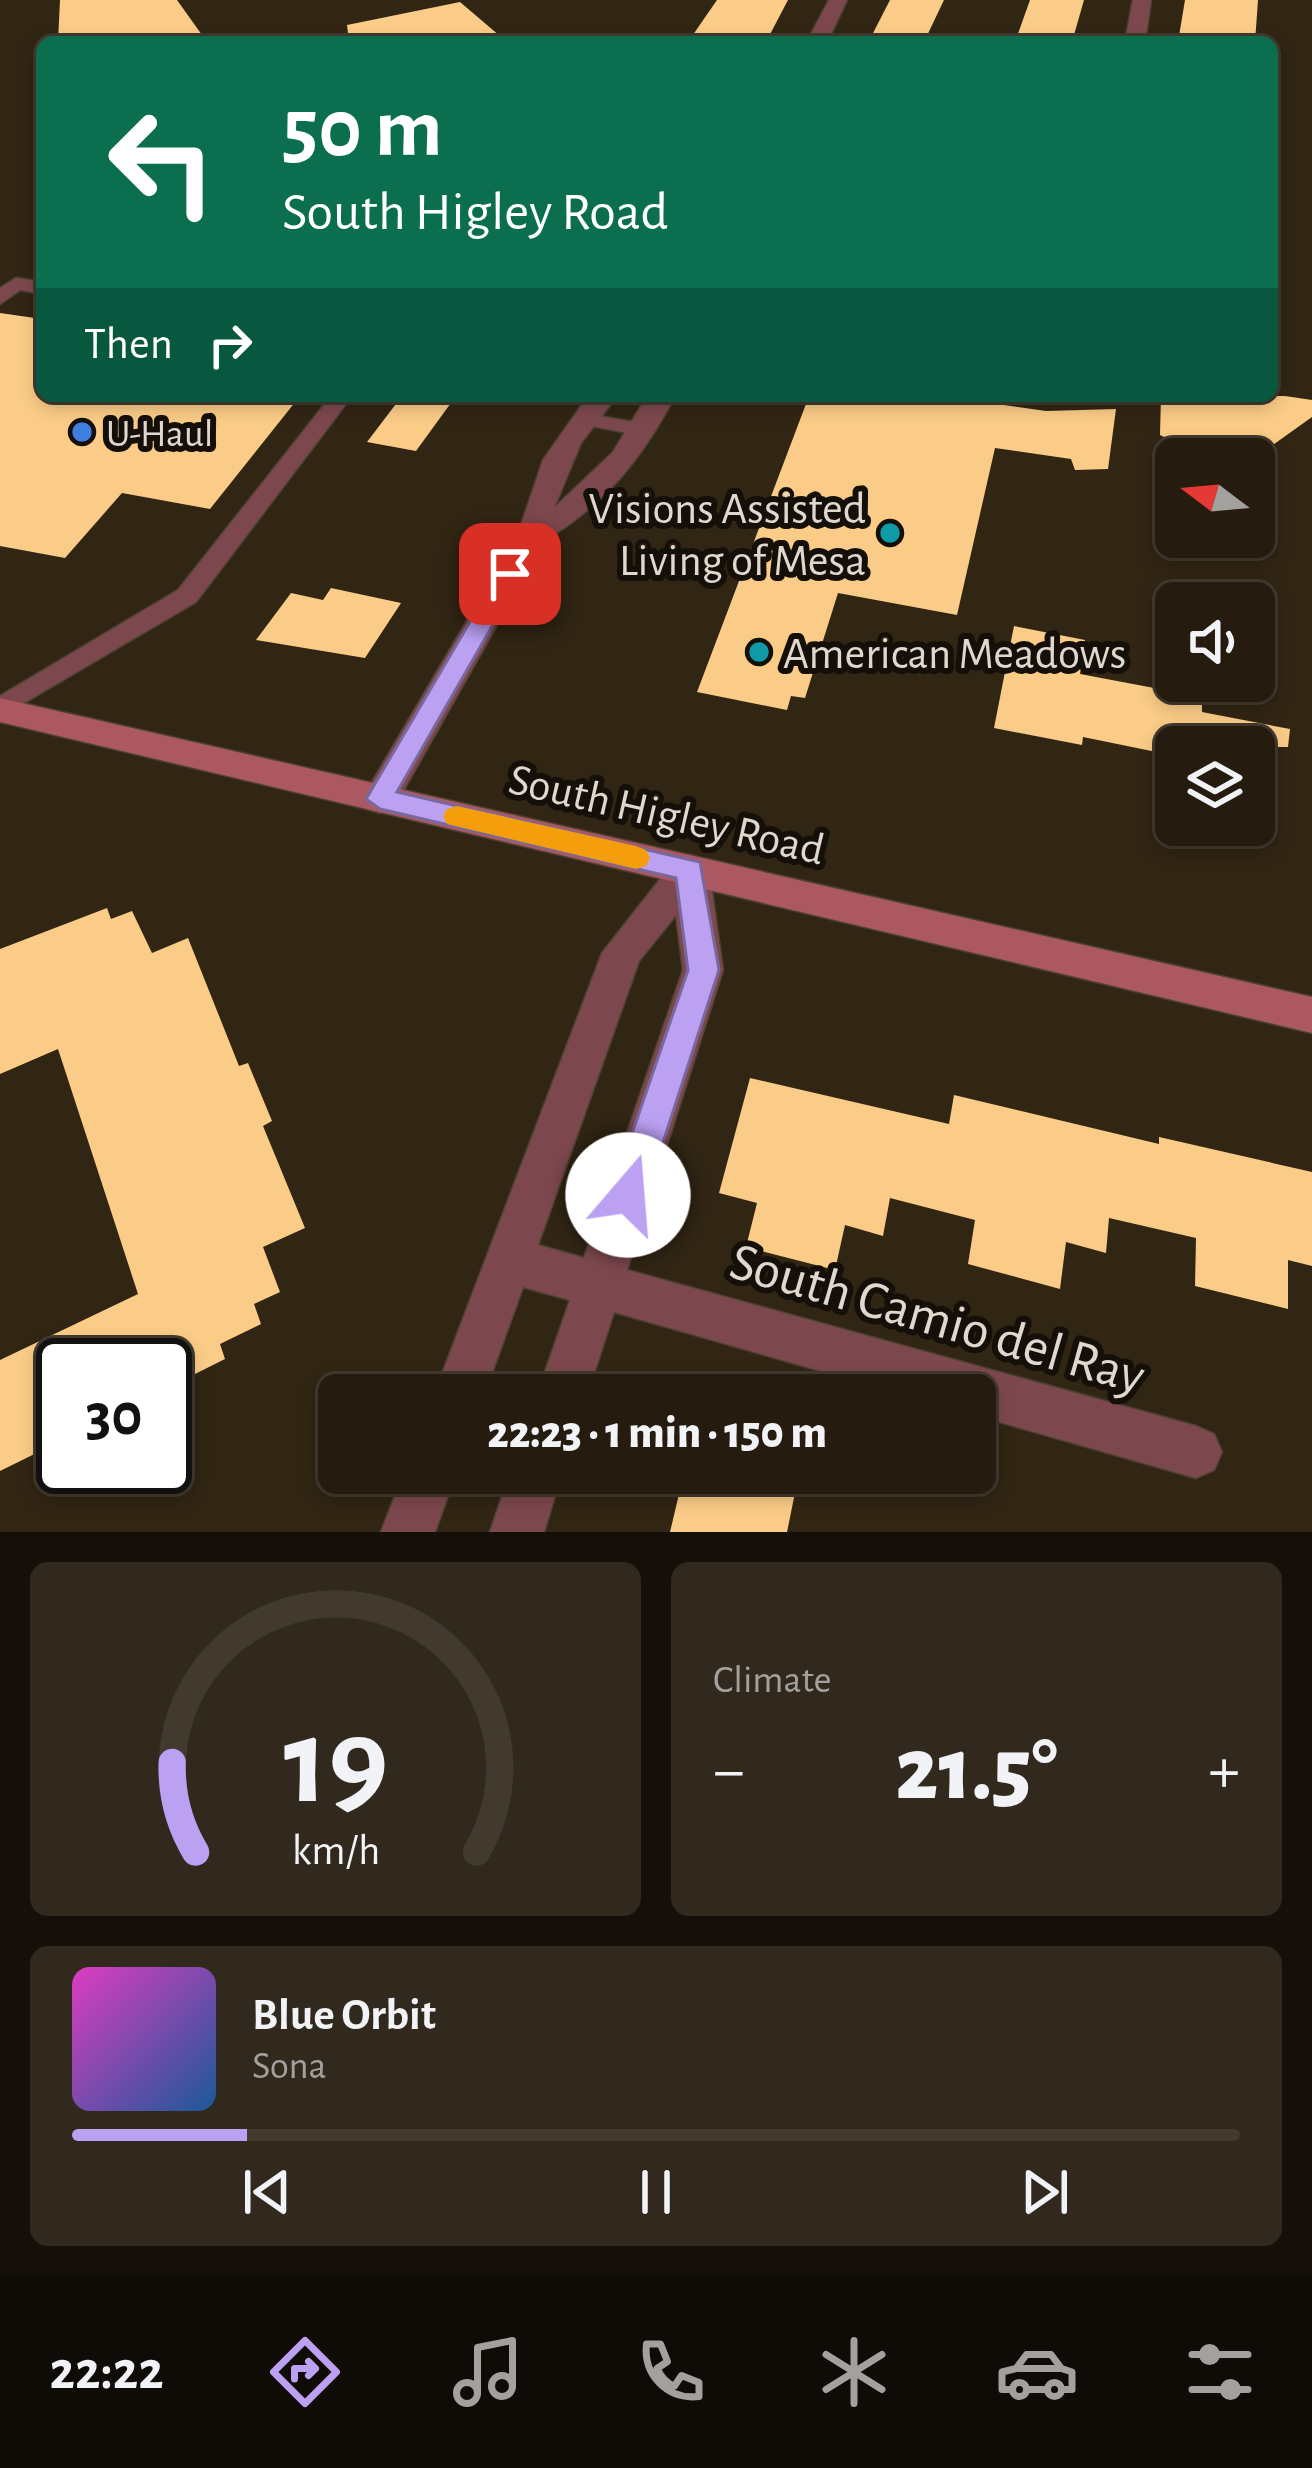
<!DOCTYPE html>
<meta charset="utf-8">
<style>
:root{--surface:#251c0f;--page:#31291d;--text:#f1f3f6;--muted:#a3a19e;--line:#423a2f;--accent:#bca0f2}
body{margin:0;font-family:"Alegreya Sans",sans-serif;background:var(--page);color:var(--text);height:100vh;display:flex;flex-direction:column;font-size:45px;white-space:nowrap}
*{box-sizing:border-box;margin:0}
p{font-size:39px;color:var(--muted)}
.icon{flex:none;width:66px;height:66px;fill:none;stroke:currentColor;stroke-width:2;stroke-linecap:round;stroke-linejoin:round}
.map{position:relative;height:1532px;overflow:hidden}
.panel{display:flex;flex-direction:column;gap:30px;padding:30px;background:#140f08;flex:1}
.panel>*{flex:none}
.top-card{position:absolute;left:36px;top:36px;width:1242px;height:366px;border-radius:18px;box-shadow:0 6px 18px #0003,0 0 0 3px var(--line);background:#0b6e4f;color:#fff;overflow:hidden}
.needle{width:78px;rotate:286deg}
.controls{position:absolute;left:1155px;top:438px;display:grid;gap:24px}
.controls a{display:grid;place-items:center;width:120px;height:120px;border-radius:18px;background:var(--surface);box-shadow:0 6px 18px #0003,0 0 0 3px var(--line);font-size:60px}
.speed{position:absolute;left:36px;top:1338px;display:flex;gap:24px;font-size:60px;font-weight:700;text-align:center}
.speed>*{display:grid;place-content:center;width:156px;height:156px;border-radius:50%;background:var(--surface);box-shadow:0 6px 18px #0003,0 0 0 3px var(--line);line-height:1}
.speed .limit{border:6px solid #111;border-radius:18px;background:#fff;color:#111}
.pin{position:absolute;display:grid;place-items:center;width:102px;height:102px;color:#fff;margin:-51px;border-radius:24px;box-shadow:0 6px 18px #0006}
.me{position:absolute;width:132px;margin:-66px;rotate:18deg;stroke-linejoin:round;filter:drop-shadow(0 0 9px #0008)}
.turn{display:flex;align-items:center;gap:42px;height:252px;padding:0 48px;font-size:54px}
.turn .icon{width:156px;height:156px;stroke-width:2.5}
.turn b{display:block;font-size:84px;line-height:102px}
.then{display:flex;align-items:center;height:114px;padding:0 48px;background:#0003;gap:24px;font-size:45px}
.big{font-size:90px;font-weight:800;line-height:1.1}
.panel .widget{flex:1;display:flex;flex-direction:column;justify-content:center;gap:18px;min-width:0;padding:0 42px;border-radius:18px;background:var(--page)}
.panel .dial{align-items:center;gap:0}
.dial svg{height:312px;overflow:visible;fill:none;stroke:var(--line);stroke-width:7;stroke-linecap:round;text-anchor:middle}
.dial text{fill:var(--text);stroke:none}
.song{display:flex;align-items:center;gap:36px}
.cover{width:144px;height:144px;border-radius:18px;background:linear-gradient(135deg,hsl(310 70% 55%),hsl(210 70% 35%))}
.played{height:12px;border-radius:6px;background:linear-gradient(90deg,var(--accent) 15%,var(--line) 15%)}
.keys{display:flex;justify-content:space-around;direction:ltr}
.heat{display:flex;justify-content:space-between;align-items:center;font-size:66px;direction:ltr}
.panel .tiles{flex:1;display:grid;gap:30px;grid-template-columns:1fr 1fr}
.widget:last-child{grid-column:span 2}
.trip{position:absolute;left:318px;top:1374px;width:678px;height:120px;border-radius:18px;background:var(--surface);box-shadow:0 6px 18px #0003,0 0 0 3px var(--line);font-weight:800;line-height:120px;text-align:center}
.menu{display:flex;height:192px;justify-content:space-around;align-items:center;background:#0f0b06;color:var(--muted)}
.menu .icon{width:84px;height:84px}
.menu .active{color:var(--accent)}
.menu b{font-size:54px;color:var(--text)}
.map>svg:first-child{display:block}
</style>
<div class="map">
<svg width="1312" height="1532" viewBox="0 0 1312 1532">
<rect width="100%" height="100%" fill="#312514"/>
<g fill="#fbcc87">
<path d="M60,0h117l30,42h-149z"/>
<path d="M717,0h71l-22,42h-78z"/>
<path d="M890,0h54l-20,42 -53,-5z"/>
<path d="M1030,0h54l-12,42h-57z"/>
<path d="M1185,0h73l-3,42h-77z"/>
<path d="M460,2l47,40h-158l-2,-17z"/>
<path d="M0,313l42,6v77h258l-90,113 -88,-16 -57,65 -65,-12z"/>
<path d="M402,396h54l-40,55 -49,-9z"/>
<path d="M809,396h130l107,15 70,-2 -8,60 -33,1 -4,-11 -76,-11 -38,167 -119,-22 -33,105 -14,-2 -4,14 -90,-18z"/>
<path d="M1161,396h124l27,4v17l-59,42h-46l-47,-24z"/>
<path d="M331,588l70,15 -36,55 -109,-18 35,-47 32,7z"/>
<path d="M1014,626l71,14 -5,34 122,23v15l88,17 -2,18h-112v9l-93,-19 -1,8 -88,-17z"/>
<path d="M107,908l4,11 21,-8 20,42 36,-15 51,128 9,-3 24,58 -9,5 42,102 -42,19 17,45 -26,12 7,20 -41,20 5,15 -60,30v-24h-102v75l-63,31v-111l138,-66 -80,-245 -58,25v-125z"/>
<path d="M750,1078l199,46 5,-29 205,49v-7l153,35v94l-24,-6v49l-93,-23 1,-48 -87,-20 -3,35 -40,-11 -6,47 -92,-25 7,-44 -85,-22 -7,38 -38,-11 -10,45 -89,-23 11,-44 -38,-10z"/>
<path d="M684,1473h115l-12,59h-117z"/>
</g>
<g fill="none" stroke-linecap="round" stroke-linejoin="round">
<defs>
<g id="lane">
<path d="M16,278l26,4v12l-22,-4 -20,14v-16z"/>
<path d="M331,396h21l-156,206 -196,115v-21l178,-106z"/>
<path d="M583,413l61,11 11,6 -11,6 -68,-13v-8z"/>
</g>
<g id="street">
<path d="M829,0h18l-20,42h-20z"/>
<path d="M1133,0h18l-6,42h-20z"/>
<path d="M588,396h29l-36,47 -27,65 59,-56 34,-56h28c-32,61 -70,109 -130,144l-152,269 -13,4 -13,-4 -5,-10 156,-265 25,-74z"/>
<path d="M690,855l14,4 5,11 14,100 -96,300 569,156 18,8 8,18 -8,18 -18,8 -221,-63v-20h-70l-291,-83 -27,83h-50l33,-95 -47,-13 -39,108h-50l168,-442 74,-94zM676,915l7,55 -99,288 -46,-13 101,-284z"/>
<path d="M404,1473h52l-21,59h-54z"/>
<path d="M510,1473h52l-18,59h-54z"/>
</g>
<path id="secondary" d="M0,698l1312,299v36l-1312,-311z"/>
</defs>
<use href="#lane" stroke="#4d4232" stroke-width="3"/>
<use href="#street" stroke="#4d4232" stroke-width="3"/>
<use href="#secondary" stroke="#4d4232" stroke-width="3"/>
<use href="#lane" fill="#7d484d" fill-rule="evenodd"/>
<use href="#street" fill="#7d484d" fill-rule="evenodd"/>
<use href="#secondary" fill="#ac5862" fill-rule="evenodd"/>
</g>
<path fill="#bca0f2" stroke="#7a689d" stroke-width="3" d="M510,566l12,8 -125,218 303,70 19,108 -73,225 -5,11 -13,5 -12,-5 -5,-11 77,-225 -12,-92 -296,-69 -14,-10 132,-225z"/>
<path fill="#f59e0b" d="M457,806l179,40 10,4 4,8 -4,8 -10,3 -189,-45 -4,-8 4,-7z"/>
<circle fill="#3f7fe0" stroke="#140f08" stroke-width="4.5" cx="82" cy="432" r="12"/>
<g fill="#0f9aa8" stroke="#140f08" stroke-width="4.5">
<circle cx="890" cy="533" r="12"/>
<circle cx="759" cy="652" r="12"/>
</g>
<g text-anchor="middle" stroke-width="12" stroke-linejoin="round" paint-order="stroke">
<g font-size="39" fill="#e0d8ce" stroke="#140f08" text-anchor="start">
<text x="106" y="446">U-Haul</text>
</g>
<g font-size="45" fill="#e0d8ce" stroke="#140f08" text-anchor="end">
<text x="866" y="523">Visions Assisted<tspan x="866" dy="52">Living of Mesa</tspan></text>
<text x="783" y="668" text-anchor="start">American Meadows</text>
</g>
<g font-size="45" fill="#e0d8ce" stroke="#140f08">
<text transform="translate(667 813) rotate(13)" y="16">South Higley Road</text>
</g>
<g font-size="54" fill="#e0d8ce" stroke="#140f08">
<text transform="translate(938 1317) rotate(16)" y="19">South Camio del Ray</text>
</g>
</g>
</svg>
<div class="controls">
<a><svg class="needle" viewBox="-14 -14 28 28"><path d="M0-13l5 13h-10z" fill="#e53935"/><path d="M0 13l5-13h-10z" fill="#a3a19e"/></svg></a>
<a><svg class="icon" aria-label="sound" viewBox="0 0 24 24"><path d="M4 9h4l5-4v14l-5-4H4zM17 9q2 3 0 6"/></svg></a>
<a><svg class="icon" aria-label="layers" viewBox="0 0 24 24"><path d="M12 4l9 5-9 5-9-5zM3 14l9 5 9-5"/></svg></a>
</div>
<div class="speed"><div class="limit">30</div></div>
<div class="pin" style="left:510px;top:574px;background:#d93025"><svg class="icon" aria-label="arrive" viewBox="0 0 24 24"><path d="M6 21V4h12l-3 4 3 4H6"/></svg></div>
<svg class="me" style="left:628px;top:1195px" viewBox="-20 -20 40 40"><circle r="19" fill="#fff"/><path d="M0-13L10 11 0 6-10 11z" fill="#bca0f2"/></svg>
<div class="trip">22:23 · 1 min · 150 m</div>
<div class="top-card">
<div class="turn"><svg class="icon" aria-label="left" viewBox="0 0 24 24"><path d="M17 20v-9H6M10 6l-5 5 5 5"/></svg><div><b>50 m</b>South Higley Road</div></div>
<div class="then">Then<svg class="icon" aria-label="right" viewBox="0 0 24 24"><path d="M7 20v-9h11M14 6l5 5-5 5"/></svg></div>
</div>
</div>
<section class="panel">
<div class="tiles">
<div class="widget dial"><svg viewBox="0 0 100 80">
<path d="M14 69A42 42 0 1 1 86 69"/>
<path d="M14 69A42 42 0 0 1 8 46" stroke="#bca0f2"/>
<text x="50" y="56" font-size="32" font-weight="700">19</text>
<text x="50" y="72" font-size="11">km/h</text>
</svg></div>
<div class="widget"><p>Climate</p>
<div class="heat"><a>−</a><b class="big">21.5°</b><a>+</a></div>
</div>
<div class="widget">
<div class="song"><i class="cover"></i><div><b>Blue Orbit</b><p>Sona</p></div></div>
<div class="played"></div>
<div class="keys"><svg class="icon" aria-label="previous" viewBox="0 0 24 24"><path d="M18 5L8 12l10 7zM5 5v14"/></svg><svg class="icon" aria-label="pause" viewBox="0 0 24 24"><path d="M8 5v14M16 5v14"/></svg><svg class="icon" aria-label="next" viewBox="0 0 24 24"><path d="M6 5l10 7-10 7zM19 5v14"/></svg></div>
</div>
</div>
</section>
<nav class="menu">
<b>22:22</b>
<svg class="icon active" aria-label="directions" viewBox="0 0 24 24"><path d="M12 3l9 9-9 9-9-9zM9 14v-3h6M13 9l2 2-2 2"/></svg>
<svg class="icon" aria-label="music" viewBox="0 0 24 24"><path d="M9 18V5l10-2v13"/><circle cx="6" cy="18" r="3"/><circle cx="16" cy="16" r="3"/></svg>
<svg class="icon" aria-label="phone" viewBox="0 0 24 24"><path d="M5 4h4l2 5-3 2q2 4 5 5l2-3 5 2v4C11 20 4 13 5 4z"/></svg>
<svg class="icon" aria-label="climate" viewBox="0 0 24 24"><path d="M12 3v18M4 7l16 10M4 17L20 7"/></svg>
<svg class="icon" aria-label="car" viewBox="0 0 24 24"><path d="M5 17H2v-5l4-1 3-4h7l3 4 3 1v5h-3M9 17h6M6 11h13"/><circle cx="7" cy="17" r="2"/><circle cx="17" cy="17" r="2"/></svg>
<svg class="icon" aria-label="filters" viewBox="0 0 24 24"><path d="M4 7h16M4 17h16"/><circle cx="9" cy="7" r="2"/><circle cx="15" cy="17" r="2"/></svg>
</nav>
